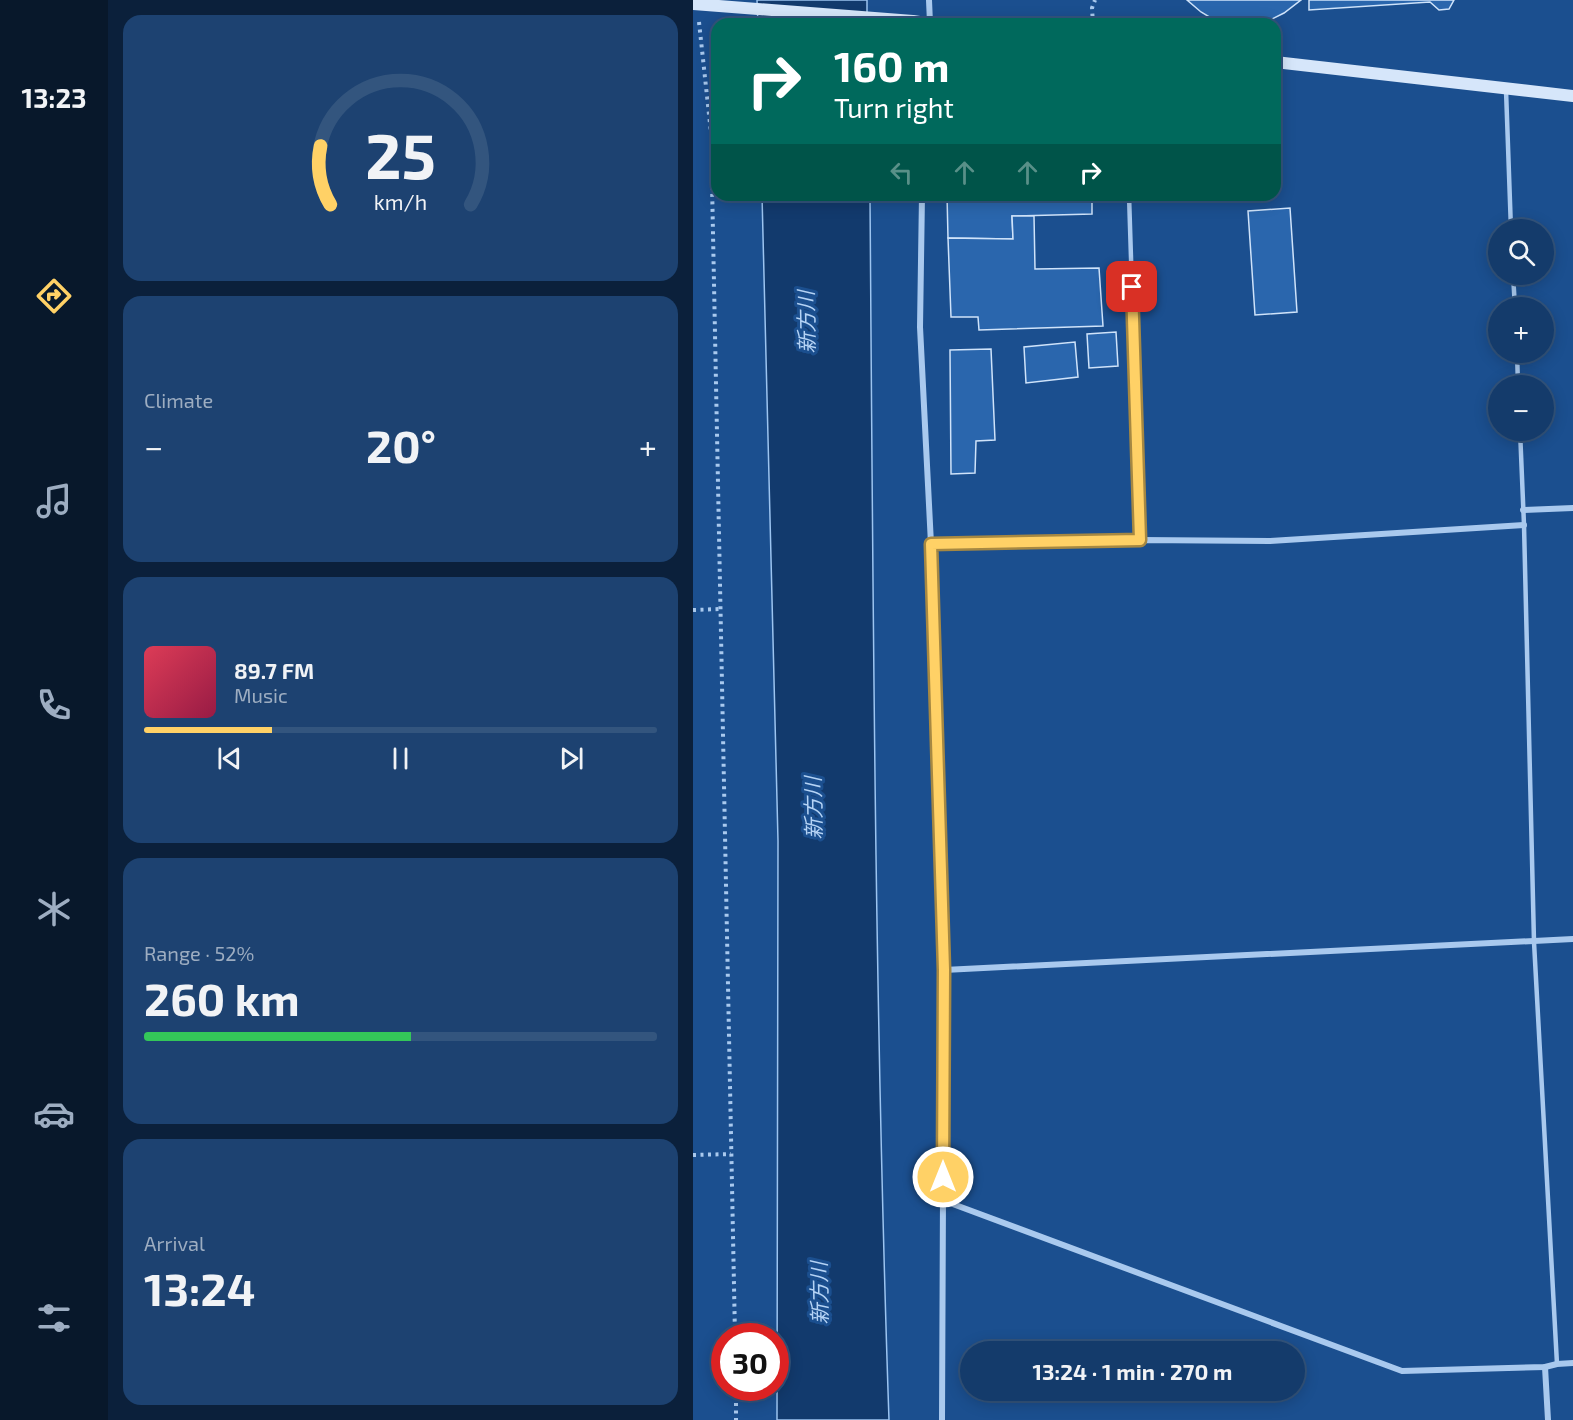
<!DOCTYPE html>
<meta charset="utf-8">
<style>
:root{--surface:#143b6b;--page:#1d4271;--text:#f1f3f6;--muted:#9dadc1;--line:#33557e;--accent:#ffd166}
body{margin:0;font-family:"Exo 2","Noto Sans JP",sans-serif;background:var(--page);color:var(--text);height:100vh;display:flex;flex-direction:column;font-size:22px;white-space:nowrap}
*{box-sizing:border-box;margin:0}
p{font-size:20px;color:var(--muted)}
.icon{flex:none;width:33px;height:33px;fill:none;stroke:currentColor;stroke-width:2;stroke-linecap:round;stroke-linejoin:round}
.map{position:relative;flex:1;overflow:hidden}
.side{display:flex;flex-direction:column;gap:15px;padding:15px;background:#0b203b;width:585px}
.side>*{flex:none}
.top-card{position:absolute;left:18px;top:18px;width:570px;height:183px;border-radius:18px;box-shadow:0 3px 15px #0003,0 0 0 2px var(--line);background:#00695c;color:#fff;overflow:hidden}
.buttons{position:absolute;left:795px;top:219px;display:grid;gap:12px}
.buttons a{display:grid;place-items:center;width:66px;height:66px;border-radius:50%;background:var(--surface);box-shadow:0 3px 15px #0003,0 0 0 2px var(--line);font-size:30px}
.speed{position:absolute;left:18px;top:1323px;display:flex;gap:12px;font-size:30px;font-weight:700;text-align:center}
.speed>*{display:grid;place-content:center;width:78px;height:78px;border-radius:50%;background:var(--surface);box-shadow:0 3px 15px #0003,0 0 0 2px var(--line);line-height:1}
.speed .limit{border:9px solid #d22;background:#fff;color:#111}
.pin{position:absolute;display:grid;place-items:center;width:51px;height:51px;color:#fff;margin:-26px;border-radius:12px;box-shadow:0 3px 9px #0006}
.me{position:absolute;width:66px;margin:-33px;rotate:0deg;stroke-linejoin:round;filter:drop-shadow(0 0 4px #0008)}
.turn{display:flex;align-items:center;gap:21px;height:126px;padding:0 24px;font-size:27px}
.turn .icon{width:78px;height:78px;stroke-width:2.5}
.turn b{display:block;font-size:42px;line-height:51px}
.lanes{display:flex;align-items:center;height:57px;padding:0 24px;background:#0003;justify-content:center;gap:30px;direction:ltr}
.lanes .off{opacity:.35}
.big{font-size:45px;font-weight:700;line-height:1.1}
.side .card{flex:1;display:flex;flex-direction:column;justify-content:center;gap:9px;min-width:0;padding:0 21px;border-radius:18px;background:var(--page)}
.side .dial{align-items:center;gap:0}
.dial svg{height:156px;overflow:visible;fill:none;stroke:var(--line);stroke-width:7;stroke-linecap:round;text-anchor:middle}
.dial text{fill:var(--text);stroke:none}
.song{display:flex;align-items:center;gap:18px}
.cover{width:72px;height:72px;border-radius:9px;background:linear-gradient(135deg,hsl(350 70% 55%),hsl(340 70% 35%))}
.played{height:6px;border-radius:3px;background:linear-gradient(90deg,var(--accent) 25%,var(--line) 25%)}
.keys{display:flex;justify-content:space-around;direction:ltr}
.heat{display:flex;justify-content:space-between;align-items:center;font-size:33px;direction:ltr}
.charge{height:9px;border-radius:4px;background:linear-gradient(90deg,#34c759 52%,var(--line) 0)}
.trip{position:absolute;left:267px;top:1341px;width:345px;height:60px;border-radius:30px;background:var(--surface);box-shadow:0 3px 15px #0003,0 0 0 2px var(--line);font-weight:700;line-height:60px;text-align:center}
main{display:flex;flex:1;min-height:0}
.tabs{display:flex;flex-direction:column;width:108px;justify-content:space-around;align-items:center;background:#08182b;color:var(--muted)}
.tabs .icon{width:42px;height:42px}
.tabs .selected{color:var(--accent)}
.tabs b{font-size:27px;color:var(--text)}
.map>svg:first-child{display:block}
</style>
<main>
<nav class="tabs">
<b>13:23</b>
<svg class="icon selected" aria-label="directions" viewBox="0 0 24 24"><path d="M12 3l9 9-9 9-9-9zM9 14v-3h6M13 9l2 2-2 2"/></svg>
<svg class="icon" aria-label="music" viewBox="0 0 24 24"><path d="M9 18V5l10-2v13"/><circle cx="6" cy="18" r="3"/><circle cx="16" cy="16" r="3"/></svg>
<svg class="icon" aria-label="phone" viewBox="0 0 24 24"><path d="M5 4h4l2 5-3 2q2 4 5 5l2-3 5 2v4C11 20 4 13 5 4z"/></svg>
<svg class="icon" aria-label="climate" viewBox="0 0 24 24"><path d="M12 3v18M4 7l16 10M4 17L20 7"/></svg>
<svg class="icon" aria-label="car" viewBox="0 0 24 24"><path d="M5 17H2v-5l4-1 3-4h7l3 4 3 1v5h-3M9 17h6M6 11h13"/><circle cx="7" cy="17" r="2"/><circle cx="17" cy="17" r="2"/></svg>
<svg class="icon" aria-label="filters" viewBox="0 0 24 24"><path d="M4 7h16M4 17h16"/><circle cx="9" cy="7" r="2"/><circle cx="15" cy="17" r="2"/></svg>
</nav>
<section class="side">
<div class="card dial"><svg viewBox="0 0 100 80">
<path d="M14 69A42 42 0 1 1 86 69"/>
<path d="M14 69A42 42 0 0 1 9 39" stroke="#ffd166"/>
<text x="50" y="56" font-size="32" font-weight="700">25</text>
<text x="50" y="72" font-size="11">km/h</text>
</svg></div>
<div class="card"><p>Climate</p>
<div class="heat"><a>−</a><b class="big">20°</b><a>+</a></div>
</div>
<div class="card">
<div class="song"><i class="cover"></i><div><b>89.7 FM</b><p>Music</p></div></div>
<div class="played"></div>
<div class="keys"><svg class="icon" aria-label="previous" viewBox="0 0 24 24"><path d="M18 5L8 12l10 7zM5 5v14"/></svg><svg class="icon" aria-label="pause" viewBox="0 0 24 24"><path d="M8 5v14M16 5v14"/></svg><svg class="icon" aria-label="next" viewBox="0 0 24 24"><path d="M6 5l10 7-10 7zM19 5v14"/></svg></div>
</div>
<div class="card"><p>Range · 52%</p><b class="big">260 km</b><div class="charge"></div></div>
<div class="card"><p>Arrival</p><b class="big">13:24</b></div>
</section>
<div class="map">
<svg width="880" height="1420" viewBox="0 0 880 1420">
<rect width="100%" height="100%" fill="#1b4f8f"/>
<g fill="#123a6d" stroke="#9cc4f0" stroke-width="1.5">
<path d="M64,0h110v24h-109z"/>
<path d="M69,195h108c3,408 5,817 19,1225h-112l1,-579z"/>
</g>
<g fill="#2a66ad" stroke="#cfe3fa" stroke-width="1.5">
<path d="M494,0h114l-17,13 -22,11h-41l-20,-12z"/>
<path d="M616,0h145l-5,9 -10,1 -9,-8 -121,8z"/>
<path d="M254,195h145v19l-80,2 1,23 -65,-1z"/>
<path d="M597,208l7,104 -42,3 -7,-104z"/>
<path d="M319,216h22l1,53 64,-1 4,58 -124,4 -1,-13h-27l-3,-79 65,1z"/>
<path d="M423,332l2,34 -29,2 -2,-34z"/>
<path d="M382,342l3,35 -52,6 -2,-36z"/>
<path d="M298,349l4,91 -19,1 -1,32 -24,1 -1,-124z"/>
</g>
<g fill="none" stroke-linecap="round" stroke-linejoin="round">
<g stroke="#a9c9ee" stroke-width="4" stroke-dasharray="3 4.5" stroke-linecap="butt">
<path d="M6,22l12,111 24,1203"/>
<path d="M400,24l-1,-16 3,-8"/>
<path d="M0,610l28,-1"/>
<path d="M0,1155l38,-1"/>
<path d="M43,1388v32"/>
</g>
<g stroke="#a9c9ee" stroke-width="4.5">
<path d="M813,90l5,140"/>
<path d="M436,195l11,345"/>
<path d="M820,274l2,34"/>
<path d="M824,352l1,34"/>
<path d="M827,430l4,95 10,417 23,422"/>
</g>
<g stroke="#a9c9ee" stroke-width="6">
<path d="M236,0l1,23"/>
<path d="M229,195l-2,132 11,217 13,426 -2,450"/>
<path d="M830,510l50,-2"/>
<path d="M238,544l209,-4 130,1 254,-16"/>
<path d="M251,970l629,-31"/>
<path d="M249,1200l460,171 143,-4 12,-3 16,-1"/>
<path d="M852,1367l3,53"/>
</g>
<g stroke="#d6e6fa" stroke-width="12">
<path d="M0,4l220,17 19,3"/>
<path d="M582,62l298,34"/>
</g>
</g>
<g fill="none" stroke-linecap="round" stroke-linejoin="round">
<defs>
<path id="route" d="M250,1177l1,-207 -13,-426 209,-4 -8,-253"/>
</defs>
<use href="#route" stroke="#a68842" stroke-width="15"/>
<use href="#route" stroke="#ffd166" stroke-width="10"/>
</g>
<g text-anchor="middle" stroke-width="6" stroke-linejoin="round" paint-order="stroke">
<g font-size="21" font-style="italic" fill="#b5d3f5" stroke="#1b4f8f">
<text transform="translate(114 322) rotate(-91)" y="7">新方川</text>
<text transform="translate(121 808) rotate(-91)" y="7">新方川</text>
<text transform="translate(127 1293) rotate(-91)" y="7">新方川</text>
</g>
</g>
</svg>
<div class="buttons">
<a><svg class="icon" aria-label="search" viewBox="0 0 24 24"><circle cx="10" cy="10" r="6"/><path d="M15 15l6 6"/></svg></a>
<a>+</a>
<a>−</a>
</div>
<div class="speed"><div class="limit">30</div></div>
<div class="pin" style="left:439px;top:287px;background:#d93025"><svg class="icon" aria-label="arrive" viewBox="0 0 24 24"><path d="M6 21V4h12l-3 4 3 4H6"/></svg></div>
<svg class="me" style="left:250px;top:1177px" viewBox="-20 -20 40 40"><circle r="17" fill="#ffd166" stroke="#fff" stroke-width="3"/><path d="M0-11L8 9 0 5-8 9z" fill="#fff"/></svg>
<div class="trip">13:24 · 1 min · 270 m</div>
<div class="top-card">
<div class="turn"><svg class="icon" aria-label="right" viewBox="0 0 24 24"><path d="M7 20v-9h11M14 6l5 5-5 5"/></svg><div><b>160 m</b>Turn right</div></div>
<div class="lanes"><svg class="icon off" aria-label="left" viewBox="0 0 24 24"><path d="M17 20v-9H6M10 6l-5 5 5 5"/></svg><svg class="icon off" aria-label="ahead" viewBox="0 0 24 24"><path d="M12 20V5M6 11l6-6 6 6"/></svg><svg class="icon off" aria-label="ahead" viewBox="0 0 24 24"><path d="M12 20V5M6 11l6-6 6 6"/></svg><svg class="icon" aria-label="right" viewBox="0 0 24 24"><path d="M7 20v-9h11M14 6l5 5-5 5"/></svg></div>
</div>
</div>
</main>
